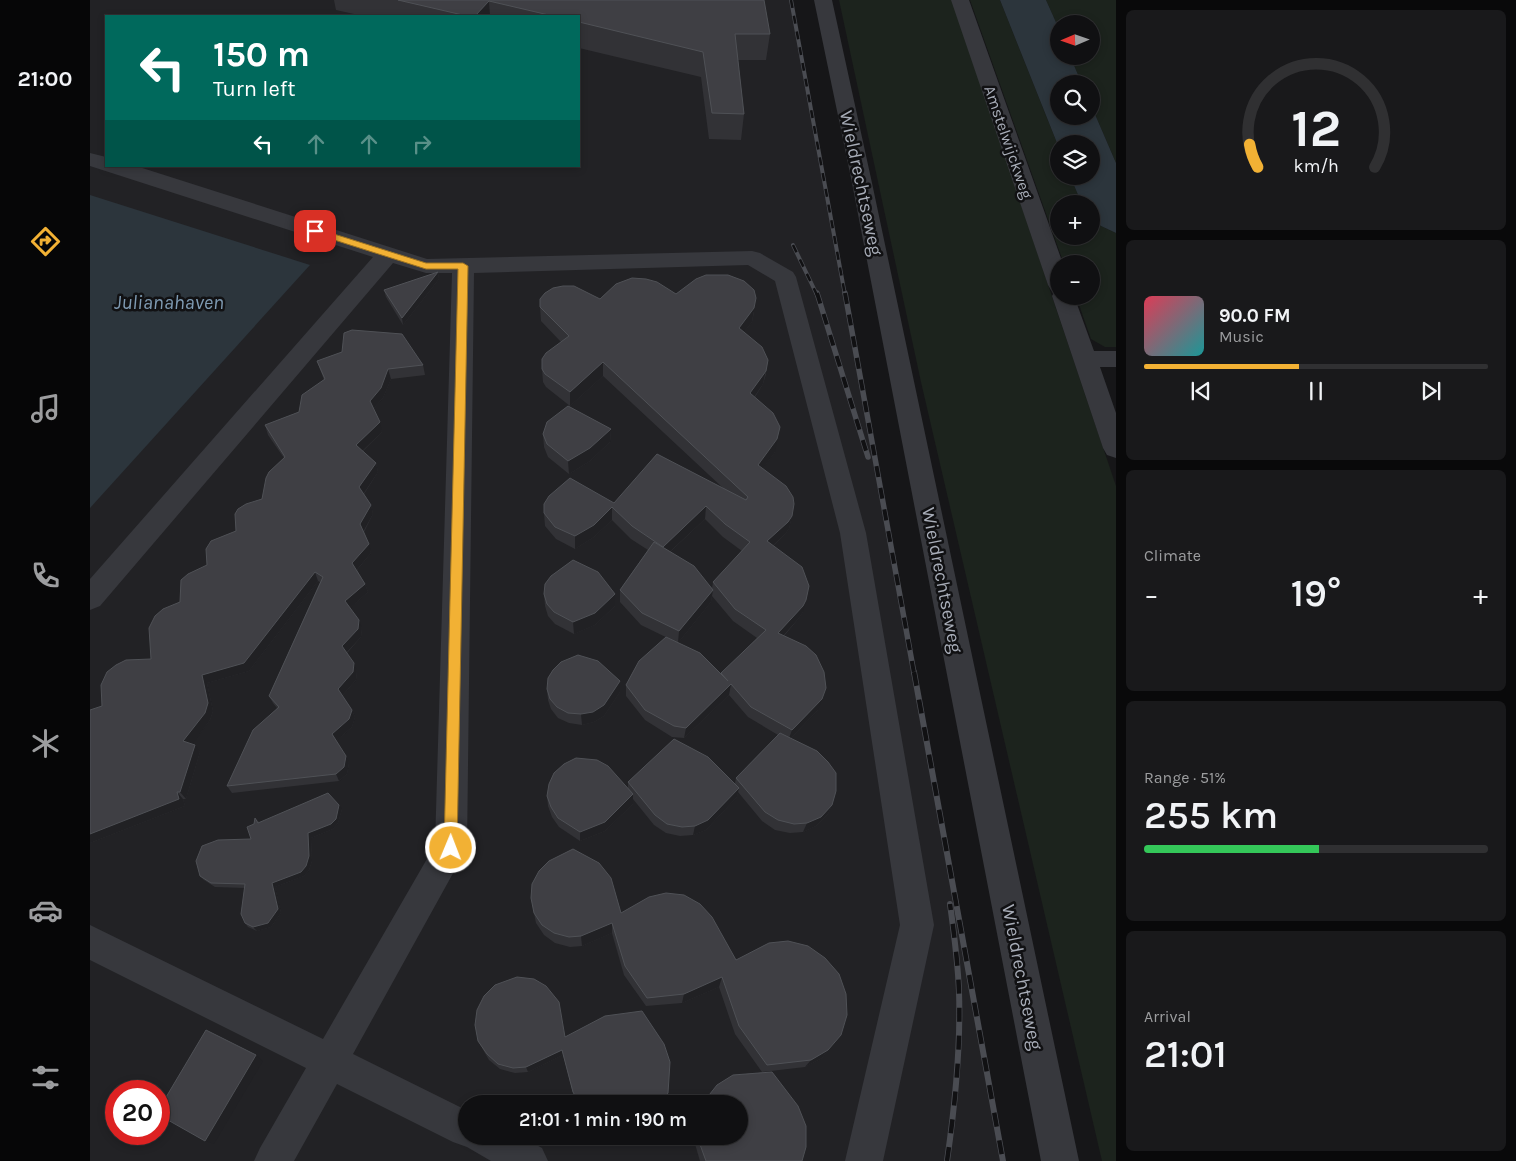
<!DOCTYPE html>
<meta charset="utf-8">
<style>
:root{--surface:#101012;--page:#19191b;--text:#f1f3f6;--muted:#9c9d9f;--line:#303032;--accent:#f2b134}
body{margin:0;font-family:Karla,sans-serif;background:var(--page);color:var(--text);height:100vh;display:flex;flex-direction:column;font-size:19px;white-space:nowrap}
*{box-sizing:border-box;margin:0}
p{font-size:16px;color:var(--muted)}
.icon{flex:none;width:28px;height:28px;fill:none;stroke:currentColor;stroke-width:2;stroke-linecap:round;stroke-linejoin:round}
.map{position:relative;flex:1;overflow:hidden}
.panel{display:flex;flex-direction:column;gap:10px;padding:10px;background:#09090a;width:400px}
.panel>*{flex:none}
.banner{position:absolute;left:15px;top:15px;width:475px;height:152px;border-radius:0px;box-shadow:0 2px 8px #0003,0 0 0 1px var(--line);background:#00695c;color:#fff;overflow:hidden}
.needle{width:32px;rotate:268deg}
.tools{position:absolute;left:960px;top:15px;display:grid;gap:10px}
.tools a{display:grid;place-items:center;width:50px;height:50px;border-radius:50%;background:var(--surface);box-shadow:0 2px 8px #0003,0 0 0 1px var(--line);font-size:25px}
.speed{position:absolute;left:15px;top:1080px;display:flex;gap:10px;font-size:25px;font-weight:700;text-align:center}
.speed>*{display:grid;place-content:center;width:65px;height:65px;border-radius:50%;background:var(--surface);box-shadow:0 2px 8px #0003,0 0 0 1px var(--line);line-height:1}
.speed .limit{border:8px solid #d22;background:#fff;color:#111}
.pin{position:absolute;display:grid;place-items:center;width:42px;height:42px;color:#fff;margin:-21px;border-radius:10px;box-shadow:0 2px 8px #0006}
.me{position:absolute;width:55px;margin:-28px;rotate:1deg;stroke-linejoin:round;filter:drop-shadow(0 0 4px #0008)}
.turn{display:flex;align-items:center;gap:18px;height:105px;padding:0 25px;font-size:22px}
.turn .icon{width:65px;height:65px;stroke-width:2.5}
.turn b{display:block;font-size:35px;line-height:42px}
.lanes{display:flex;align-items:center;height:48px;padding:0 25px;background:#0003;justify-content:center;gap:25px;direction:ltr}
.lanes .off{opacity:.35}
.big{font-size:38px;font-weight:600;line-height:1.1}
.panel .widget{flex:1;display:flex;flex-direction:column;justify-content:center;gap:8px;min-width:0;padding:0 18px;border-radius:8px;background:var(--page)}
.panel .dial{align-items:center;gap:0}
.dial svg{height:130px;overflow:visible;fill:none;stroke:var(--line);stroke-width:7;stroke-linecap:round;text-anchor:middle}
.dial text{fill:var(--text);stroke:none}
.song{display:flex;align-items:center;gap:15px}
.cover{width:60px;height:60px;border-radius:8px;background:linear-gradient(135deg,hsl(350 70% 55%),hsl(180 70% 35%))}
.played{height:5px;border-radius:2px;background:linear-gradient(90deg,var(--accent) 45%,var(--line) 45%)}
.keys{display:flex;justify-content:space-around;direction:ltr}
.heat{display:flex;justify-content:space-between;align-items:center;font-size:28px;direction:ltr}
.charge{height:8px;border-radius:4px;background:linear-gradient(90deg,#34c759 51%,var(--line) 0)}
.trip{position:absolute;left:368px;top:1095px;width:290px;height:50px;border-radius:25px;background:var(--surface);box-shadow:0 2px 8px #0003,0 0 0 1px var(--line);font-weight:600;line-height:50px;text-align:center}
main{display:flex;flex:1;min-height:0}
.tab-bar{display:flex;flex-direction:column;width:90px;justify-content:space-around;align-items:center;background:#060607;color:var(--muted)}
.tab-bar .icon{width:35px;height:35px}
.tab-bar .on{color:var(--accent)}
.tab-bar b{font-size:22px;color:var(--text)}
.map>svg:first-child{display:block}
</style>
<main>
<nav class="tab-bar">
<b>21:00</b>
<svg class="icon on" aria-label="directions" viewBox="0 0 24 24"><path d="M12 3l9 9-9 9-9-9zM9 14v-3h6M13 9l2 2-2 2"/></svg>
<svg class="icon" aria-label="music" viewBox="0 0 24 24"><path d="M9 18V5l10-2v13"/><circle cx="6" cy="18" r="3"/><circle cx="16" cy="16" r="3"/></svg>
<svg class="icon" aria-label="phone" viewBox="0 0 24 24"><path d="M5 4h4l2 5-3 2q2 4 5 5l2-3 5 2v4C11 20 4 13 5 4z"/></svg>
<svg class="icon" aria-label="climate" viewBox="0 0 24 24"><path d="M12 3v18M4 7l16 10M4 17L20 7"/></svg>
<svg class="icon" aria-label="car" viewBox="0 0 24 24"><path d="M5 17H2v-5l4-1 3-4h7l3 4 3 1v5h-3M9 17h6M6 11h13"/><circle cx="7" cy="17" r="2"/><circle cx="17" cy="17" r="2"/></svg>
<svg class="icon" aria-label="filters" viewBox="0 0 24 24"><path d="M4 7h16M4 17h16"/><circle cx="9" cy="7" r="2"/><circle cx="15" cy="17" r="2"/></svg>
</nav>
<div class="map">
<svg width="1026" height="1161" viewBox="0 0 1026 1161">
<rect width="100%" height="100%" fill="#161618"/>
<path fill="#222225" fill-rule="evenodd" d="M0,0h701l214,1161h-915zM16,16h473v150h-473zM26,1091h43v43h-43zM376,1104h273v32h-273z"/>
<g fill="#1c231d">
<path d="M749,0h113l164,486v675h-14l-181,-779z"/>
<path d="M880,0h30l59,148v28h11l12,28h-23v32h32v-19l10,9 15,7v114h-11l-14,-8 -15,-43h15v-32h-27z"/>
<path d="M956,0h70v163l-25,-58v-21h-9l-12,-28h21v-32h-32v5z"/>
</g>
<g fill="#2c353c">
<path d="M910,0h46l13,29v27h11l12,28h-23v32h32v-11l25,58v70l-15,-7 -10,-9v-13h-9l-12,-28h21v-32h-32v4z"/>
<path d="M0,195l220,70 -220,243z"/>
</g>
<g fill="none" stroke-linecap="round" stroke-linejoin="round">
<g fill="#37383d" fill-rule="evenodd">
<path d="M724,0h18l40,183 207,978h-38l-189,-978z"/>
<path d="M861,0h18l94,264h-4v32h15l20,55h22v16h-16l16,46v45l-9,-3 -4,-7 -51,-152 3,-5 -4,-1 -3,-5z"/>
<path d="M0,153l16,4v9h30l291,93 325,-8 8,2 33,19 3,5 70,256 68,392 -51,236h-38l55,-236 -60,-392 -65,-252 -27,-16 -274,8 -7,575 -114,206 113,56v26h54l22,12 6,13h-57l-24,-14 -14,-5 -116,-58 -43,77h-40l6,-13 46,-80 -216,-108v-35l233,114 112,-194 17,-572h-26l-33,-10 -293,343 -10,4v-31l283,-322 -283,-91z"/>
</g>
<defs>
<g id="rail-far2">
<path d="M701,0l54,295"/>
<path d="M703,245l24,50"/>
</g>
<g id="rail-far1">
<path d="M727,293l51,164"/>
<path d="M755,293l69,380"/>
</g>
<g id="rail">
<path d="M824,672l89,489"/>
<path d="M857,1161c8,-56 14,-112 12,-169 -1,-29 -5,-59 -9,-88"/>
</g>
</defs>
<use href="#rail-far2" stroke="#4a4c52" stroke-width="4"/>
<use href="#rail-far1" stroke="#4a4c52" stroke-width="5.5"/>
<use href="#rail" stroke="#4a4c52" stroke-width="6"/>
<use href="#rail-far2" stroke="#111113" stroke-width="2.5" stroke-dasharray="8" stroke-linecap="butt"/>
<use href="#rail-far1" stroke="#111113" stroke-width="4" stroke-dasharray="11" stroke-linecap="butt"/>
<use href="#rail" stroke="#111113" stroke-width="4.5" stroke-dasharray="14" stroke-linecap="butt"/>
</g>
<g fill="#323236" fill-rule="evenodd">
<path d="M244,0h430l6,34 -4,26h-28l6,54 -3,26 -32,-1 -8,-62 -122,-29v-32h-216l-27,-6z"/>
<path d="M348,272l1,7 -36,46 -17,-28 -2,-7z"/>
<path d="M586,294l78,18 -2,10 -8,10 22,42 -3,10 -8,13 20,55 -12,16 29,48 -3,13 -4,5 -12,12 30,66 -4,6 -15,18 34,74 -27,28 41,67 -4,9 -12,12 -13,6 -13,1 -15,-3 -13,-9 -24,-29 -1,5 -31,33 -13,5 -13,1 -14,-3 -12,-8 -21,-26v5l-28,27 -25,10 -21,-14 -7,-10 -4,-11 -1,-10 81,-8v-6l107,1 1,-5 42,-43 -30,-18 -19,-22 -45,43 -12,-1 -27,-17 -19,-24v-11l95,-11 36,-36 -24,-17 -21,-25 -1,6 -33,41 -37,-18 -21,-23v-12l28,-40 -17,-11 -19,-19 -18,17 -19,12 -19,-10 -11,-13 -1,-13 179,-25 -120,-112 -33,30 -24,-19 -3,-5 -1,-13 19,-27 -20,-21 -1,-14 60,-8zM615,519l18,18 19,14 -29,31 -1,6 -42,-36z"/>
<path d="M227,361l106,4 2,10 -34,4 -8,19 -10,11 9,23 -19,19 13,12 2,9 -14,22 7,11 2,9 -9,18 7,21 -14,17 8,14 3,8 -18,16 12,20 -1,9 -14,16 10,18 -1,9 -14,16 10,14 3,7 -3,10 -16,14 13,22 -2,11 -8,7 -107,12 -5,-7 50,-78 -4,-5 -4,-7 51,-114 -2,-1 -69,90 -42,12 6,28 -3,9 -18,24 8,8 -14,47h-3l2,7 -95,37v-133l12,-4 49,-47 29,-57 27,-37 55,-66 22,-41 -16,-23 -3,-10 34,-13 25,-32z"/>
<path d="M521,429l-1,13 -20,19 -21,13 -21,-17 -4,-10 -1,-13z"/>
<path d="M454,594l71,12 -20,19 -21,9 -19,-10 -7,-8 -3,-10z"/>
<path d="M530,681v11l-16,24 -10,6 -12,3 -13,-2 -11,-5 -7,-9 -3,-9 -1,-11z"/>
<path d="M252,809l-4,14 -5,6 -22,9 1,23 -3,9 -5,6 -29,11 6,26 -10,14 -14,4 -9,-4 -3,-4v-35l-30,-1 -11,-7 -4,-4 51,-37 4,-21 4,4z"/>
<path d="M441,898l90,15 115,47 92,90 -6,8 -17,9 -43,5 -27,-38 -16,-47 -37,16 -36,3 -22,-31 -12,-42 -30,13 -12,1 -15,-4 -11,-8 -8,-12z"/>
<path d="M475,1037l102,61 -5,6h-84l-4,-7 -11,-42 -35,17 -13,1 -15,-4 -11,-9 -11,-19z"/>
<path d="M605,1136h44l63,25h-102l-5,-17z"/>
</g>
<g fill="#212124">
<path d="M399,1l1,15h-15z"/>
<path d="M348,272l1,7 -36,46 -1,-7z"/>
<path d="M666,298l-4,24 -15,19 2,-13z"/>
<path d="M678,360l-5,24 -15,22 2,-13z"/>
<path d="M513,362v14l-33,30v-14z"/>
<path d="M298,369l3,10 -8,19 -11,12 -2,-9z"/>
<path d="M290,422l2,10 -23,22 -3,-9z"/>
<path d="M690,427l-5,25 -19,26 2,-13z"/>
<path d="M521,429l-1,13 -20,19 -21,13 -1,-13z"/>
<path d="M286,463l2,9 -16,24 -3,-9z"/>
<path d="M281,505l2,9 -10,18 -3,-8z"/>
<path d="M616,506l-1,13 -43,40 1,-12z"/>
<path d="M522,507v13l-18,17 -19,12v-13z"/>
<path d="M702,516l-3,13 -4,5 -21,20 3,-13z"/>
<path d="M279,544l2,9 -16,19 -3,-9z"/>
<path d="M225,572l3,9 -69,90 -42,12 6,28 -3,9 -21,29 -6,-8 19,-66z"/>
<path d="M275,584l3,8 -20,18 -3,-9z"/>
<path d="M623,590l-2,12 -33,41 1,-12z"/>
<path d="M525,594v12l-20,19 -21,9 -1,-12z"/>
<path d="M716,600l-3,12 -4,6 -24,27 3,-12z"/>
<path d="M269,620l3,8 -1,9 -16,17 -3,-8z"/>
<path d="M264,663l3,8 -1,9 -15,17 -3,-8z"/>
<path d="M530,681v11l-16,24 -10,6 -12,3 -1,-11z"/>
<path d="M641,684l-2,11 -45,43 2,-10z"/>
<path d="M732,699l-4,11 -30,31 4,-11z"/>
<path d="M262,710l3,7 -3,10 -17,15 -3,-8z"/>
<path d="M105,745l5,7 -14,47 -6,-7z"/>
<path d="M256,756l3,7 -2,11 -8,7 -3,-7z"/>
<path d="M649,788l-2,9 -31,33 -13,5 2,-9z"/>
<path d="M87,792l6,7 2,7 -95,37v-9z"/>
<path d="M543,794v10l-28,27 -25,10v-9z"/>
<path d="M249,805l3,4 -4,14 -5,6 -22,9 1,23 -3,9 -5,6 -29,11 6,26 -10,14 -14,4 -4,-4 19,-44 36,-50z"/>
<path d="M742,805l-4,9 -12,12 -13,6 4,-9z"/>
<path d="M522,923v10l-30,13 -1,-10z"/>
<path d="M632,977l-3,10 -37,16 2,-9z"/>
<path d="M472,1050l1,5 -35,17 -2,-5z"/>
<path d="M738,1050l-6,8 -17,9 6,-7z"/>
<path d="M166,1055l7,6 -49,83 -9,-3z"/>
<path d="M578,1093l-1,5 -5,6h-3z"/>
</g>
<g fill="#3f3f44" stroke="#4f5156">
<path d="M308,0h366l6,34h-35l9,80 -32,-1 -9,-61 -124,-30v-6h-26l-64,-15 -14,15h-8z"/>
<path d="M348,272l-36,46 -18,-28z"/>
<path d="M616,275h22l16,6 10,9 2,8 -2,10 -15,20 23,19 6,13 -2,11 -16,22 23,20 7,14 -3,12 -19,26 28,21 7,11 1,7 -2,12 -4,6 -21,19 35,26 7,19 -3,14 -3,6 -25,27 28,13 10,9 8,17 2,16 -4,11 -30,31 -41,-23 -20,-23 -45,44 -12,-2 -29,-16 -19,-25 13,-24 27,-24 34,16 28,28 -7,-8 45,-43 -31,-21 -22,-27 37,-40 -25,-18 -19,-18 -43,41 -31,-21 -20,-19 -18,18 -19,11 -20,-9 -11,-14v-9l5,-8 21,-18 44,25 43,-49 89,46 2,-3 -145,-135 -33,30 -25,-18 -3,-5v-10l4,-6 23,-17 -29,-29v-8l5,-6 8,-5 10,-2h11l26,13 16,-15 16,-6 14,1 11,3 19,12 20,-15z"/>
<path d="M262,330l50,4 21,31 -35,4 -7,19 -11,13 10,21 -24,23 20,18 -17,24 12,18 -11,19 9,20 -17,19 13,21 -20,17 14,19 -1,9 -16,17 12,17 -1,9 -15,17 14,21 -3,9 -17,15 14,22 -2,11 -8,7 -109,12 26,-56 26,-23 -10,-11 54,-119 -8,-5 -71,91 -42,12 6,28 -3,10 -22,28 12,4 -15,47h-3l2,7 -89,35v-124l12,-4 -1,-21 6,-13 9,-7 10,-5 25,-1 -2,-31 6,-12 8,-7 17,-7 1,-22 7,-6 19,-9 -1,-16 5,-8 25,-10 -1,-17 3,-5 8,-5 16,-5 4,-21 3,-6 16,-15 -20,-32 34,-13 3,-17 23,-16 -8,-18 25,-9 2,-19z"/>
<path d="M478,406l43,23 -21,19 -22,13 -21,-17 -4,-10 4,-12z"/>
<path d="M564,542l40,24 19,24 -34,41 -37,-18 -22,-23z"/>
<path d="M483,560l25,12 17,22 -20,19 -22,9 -19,-10 -7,-8 -3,-10 1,-10 6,-8z"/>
<path d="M488,655l20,6 22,20 -16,24 -11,7 -12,2 -13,-1 -11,-6 -7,-8 -3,-10 1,-11 5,-8 8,-8z"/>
<path d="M690,733l37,18 11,11 8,11v18l-4,14 -11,12 -14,6 -13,1 -16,-4 -13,-8 -29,-34z"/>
<path d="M584,739l34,18 31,31 -31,32 -13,6 -13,1 -15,-3 -12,-9 -27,-33z"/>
<path d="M486,758l21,2 11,6 25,28 -28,28 -25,10 -22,-14 -7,-11 -4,-11 2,-12 5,-11 10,-9z"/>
<path d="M238,793l11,12 -3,14 -5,5 -23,9 1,23 -3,10 -5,6 -29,11 6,26 -10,14 -15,4 -8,-4 -4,-9 4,-30 -34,-1 -11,-7 -4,-15 6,-15 16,-6 33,-1 -4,-12 7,-3 1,-6 3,5z"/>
<path d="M483,849l26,14 12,15 10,35 28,-16 17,-4 18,2 16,9 12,13 24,43 33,-17 19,-2 20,5 17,12 14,16 7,20 1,21 -6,20 -13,15 -17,10 -44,5 -28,-39 -17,-49 -38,17 -37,4 -22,-32 -13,-43 -31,13 -12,1 -15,-4 -12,-8 -8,-12 -3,-15 1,-14 7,-13 10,-10z"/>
<path d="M427,977l17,2 12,7 13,16 6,35 40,-21 37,-5 22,33 6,18 -2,31 -9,11h-79l-7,-12 -11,-42 -36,17 -13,1 -15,-4 -11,-10 -9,-13 -3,-16 2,-15 7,-14 11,-11z"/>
<path d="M116,1030l50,25 -51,86 -46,-26v-6z"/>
<path d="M682,1072l26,34 8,20v21l-4,14h-96l-8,-22v-3h41v-32h-37l15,-19 16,-10z"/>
</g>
<path fill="#f2b134" stroke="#9d7322" d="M225,228l111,35h37l5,3 -11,582 -2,5 -4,2 -5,-2 -2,-5 14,-579h-32l-114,-36 -2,-2z"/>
<g text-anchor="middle" stroke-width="5" stroke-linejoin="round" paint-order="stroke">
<g font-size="16" fill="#a8adb8" stroke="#111113">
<text transform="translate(919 142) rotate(71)" y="6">Amstelwijckweg</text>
</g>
<g font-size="19" fill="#a8adb8" stroke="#111113">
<text transform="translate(772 183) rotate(78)" y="7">Wieldrechtseweg</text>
<text transform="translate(853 580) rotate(79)" y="7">Wieldrechtseweg</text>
<text transform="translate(933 977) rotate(79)" y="7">Wieldrechtseweg</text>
</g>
<g font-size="20" font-style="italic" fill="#7f9bb3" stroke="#111113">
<text x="79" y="309">Julianahaven</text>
</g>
</g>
</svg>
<div class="tools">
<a><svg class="needle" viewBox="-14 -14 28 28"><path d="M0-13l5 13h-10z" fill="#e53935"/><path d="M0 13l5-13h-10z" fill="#9c9d9f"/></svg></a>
<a><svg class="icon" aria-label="search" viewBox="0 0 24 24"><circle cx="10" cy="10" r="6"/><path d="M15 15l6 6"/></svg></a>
<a><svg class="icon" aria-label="layers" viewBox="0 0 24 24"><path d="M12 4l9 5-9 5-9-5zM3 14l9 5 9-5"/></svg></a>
<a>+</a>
<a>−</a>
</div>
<div class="speed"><div class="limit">20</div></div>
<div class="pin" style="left:225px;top:231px;background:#d93025"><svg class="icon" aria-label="arrive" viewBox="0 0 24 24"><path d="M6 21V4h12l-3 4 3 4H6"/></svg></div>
<svg class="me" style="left:361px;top:848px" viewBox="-20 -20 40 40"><circle r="17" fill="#f2b134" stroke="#fff" stroke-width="3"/><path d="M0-11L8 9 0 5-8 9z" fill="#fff"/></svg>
<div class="trip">21:01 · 1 min · 190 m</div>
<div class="banner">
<div class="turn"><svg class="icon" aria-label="left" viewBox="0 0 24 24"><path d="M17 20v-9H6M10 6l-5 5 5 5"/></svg><div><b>150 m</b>Turn left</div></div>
<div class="lanes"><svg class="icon" aria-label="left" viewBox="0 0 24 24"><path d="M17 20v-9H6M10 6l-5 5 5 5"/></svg><svg class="icon off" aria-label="ahead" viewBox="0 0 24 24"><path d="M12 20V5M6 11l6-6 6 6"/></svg><svg class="icon off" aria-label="ahead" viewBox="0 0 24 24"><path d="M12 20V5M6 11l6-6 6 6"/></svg><svg class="icon off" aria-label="right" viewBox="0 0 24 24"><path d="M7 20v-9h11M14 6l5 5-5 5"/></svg></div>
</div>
</div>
<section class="panel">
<div class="widget dial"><svg viewBox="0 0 100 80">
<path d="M14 69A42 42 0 1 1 86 69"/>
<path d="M14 69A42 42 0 0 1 9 55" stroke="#f2b134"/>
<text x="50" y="56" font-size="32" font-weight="700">12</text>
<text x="50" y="72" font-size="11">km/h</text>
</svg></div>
<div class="widget">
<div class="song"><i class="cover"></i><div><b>90.0 FM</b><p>Music</p></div></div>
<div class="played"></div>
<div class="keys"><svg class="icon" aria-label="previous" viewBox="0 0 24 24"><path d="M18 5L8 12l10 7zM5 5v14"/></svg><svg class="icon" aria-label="pause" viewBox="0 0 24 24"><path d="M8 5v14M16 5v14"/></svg><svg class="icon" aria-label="next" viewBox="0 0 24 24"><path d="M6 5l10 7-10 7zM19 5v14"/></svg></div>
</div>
<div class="widget"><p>Climate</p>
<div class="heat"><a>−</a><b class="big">19°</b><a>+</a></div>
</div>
<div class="widget"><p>Range · 51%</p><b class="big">255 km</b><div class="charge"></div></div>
<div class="widget"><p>Arrival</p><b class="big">21:01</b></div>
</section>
</main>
